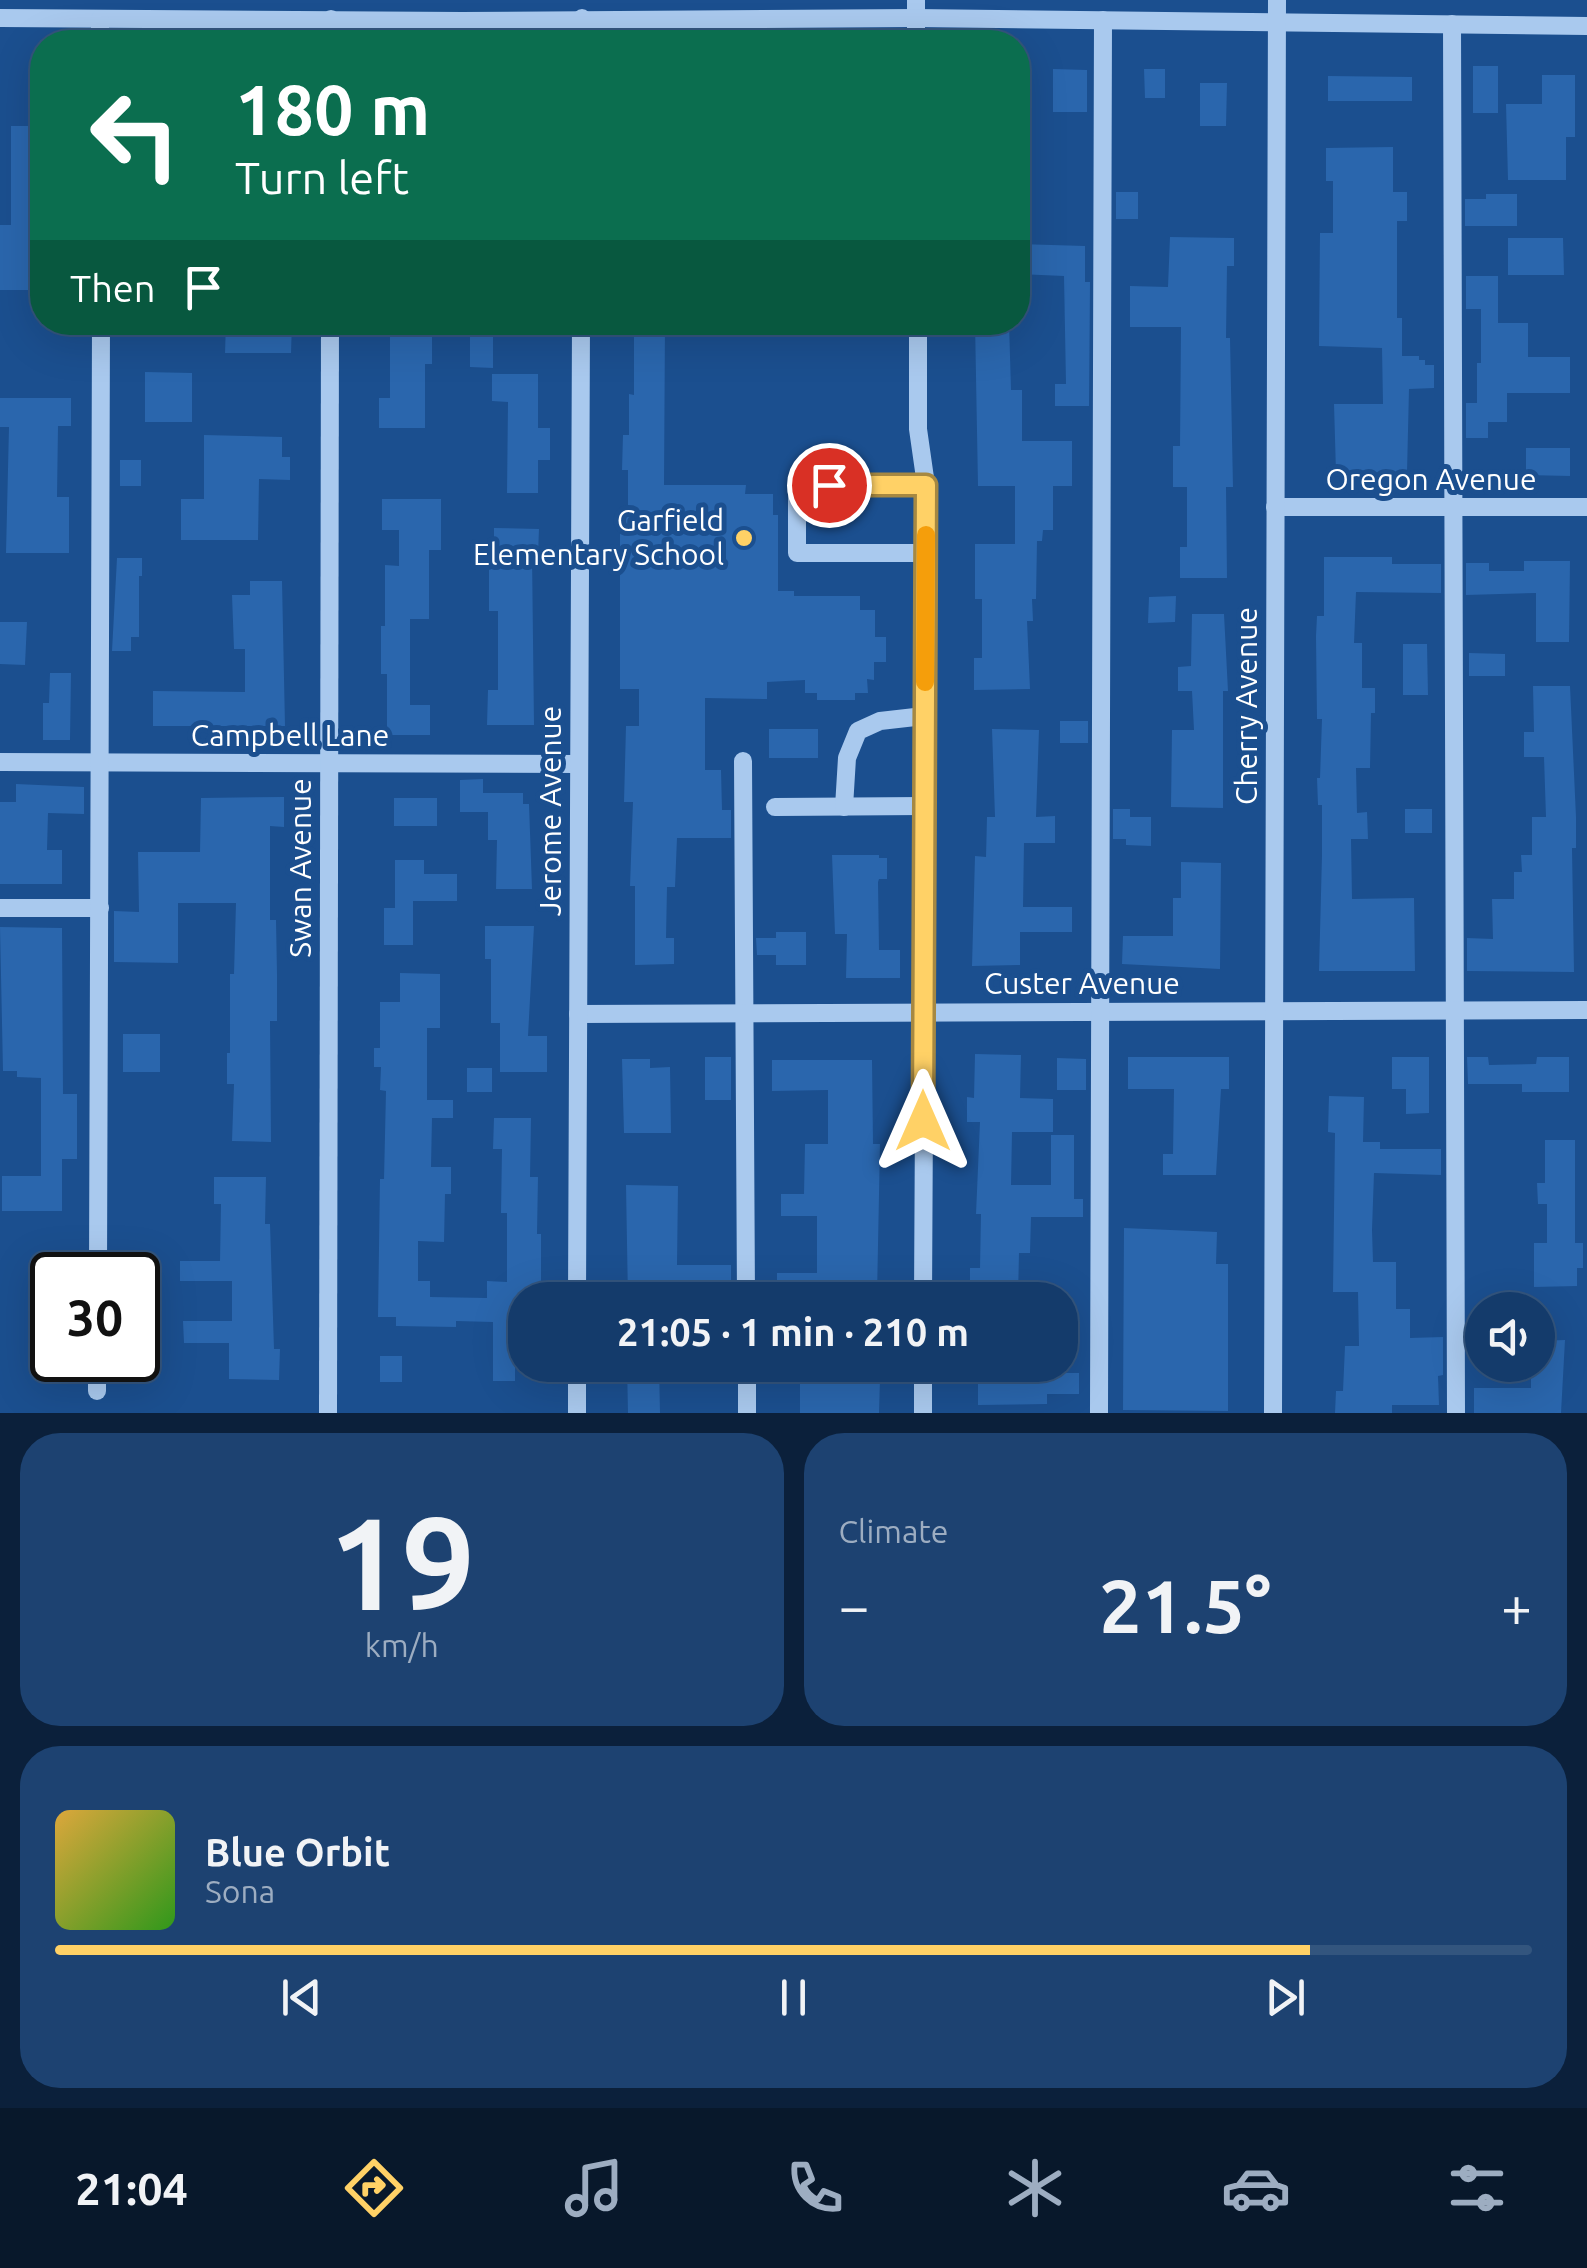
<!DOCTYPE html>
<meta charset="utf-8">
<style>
:root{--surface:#143b6b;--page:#1d4271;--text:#f1f3f6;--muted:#9dadc1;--line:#33557e;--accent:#ffd166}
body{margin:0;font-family:Ubuntu,sans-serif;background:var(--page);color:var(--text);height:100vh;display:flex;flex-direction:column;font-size:38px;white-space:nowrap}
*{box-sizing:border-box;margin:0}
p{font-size:32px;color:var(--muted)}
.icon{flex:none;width:55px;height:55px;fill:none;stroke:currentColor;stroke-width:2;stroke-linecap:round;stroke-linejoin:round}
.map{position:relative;height:1413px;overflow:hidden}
.details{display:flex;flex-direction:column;gap:20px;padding:20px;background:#0b203b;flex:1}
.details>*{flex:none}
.hud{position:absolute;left:30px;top:30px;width:1000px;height:305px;border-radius:40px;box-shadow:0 10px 40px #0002,0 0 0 2px var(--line);background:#0b6e4f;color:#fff;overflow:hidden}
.controls{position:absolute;left:1465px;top:1292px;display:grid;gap:20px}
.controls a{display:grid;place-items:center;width:90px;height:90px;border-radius:50%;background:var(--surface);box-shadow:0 10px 40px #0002,0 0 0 2px var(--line);font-size:50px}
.speed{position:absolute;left:30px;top:1252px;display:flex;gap:20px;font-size:50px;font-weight:700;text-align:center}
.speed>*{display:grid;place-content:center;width:130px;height:130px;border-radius:50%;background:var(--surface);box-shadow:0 10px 40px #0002,0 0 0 2px var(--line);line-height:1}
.speed .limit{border:5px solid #111;border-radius:15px;background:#fff;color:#111}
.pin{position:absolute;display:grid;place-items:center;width:85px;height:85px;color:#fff;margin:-42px;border:5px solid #fff;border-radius:50%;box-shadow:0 2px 10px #0007}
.me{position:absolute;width:110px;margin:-55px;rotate:0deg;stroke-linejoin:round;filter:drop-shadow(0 0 8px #0008)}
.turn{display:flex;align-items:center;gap:35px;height:210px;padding:0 40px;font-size:45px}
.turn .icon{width:130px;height:130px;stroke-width:2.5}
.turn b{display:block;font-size:70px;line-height:85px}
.then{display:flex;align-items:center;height:95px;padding:0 40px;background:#0003;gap:20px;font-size:38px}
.big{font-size:75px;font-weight:700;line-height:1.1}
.details .card{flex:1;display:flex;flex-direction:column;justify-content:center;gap:15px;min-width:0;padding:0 35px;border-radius:40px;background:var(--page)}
.details .dial{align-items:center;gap:0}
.dial b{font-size:130px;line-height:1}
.song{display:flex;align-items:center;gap:30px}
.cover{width:120px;height:120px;border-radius:15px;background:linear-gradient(135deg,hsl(40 70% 55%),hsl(110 70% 35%))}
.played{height:10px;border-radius:5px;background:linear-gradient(90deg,var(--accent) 85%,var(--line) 85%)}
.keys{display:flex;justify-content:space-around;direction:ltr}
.heat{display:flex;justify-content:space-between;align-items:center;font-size:55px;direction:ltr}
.details .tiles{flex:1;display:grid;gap:20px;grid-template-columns:1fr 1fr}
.card:last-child{grid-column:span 2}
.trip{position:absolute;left:508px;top:1282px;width:570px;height:100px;border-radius:40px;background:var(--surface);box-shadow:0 10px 40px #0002,0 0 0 2px var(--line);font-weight:700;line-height:100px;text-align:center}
.tab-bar{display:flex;height:160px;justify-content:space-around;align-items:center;background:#08182b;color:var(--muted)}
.tab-bar .icon{width:70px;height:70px}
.tab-bar .current{color:var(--accent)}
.tab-bar b{font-size:45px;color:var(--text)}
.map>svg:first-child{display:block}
</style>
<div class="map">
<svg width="1587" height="1413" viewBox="0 0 1587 1413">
<rect width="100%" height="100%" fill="#1b4f8f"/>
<g fill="#2a66ad">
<rect x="1473" y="66" width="25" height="47"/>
<path d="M1053,69l34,1v42h-34z"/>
<path d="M1144,69h21v29h-20z"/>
<path d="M1542,75h33v62h-9v43h-58l-2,-76h36z"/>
<path d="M1328,76l84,1v24h-84z"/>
<path d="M1200,83h27l-1,43h-26z"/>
<path d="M11,126h31v164h-42v-65h11z"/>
<path d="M1393,147v45h14v29h-10v97h5v38h17v4h6v5h9v23l-25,1 -2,84h-71l-2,-69h49l-1,-56 -63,-2 1,-113h13v-52h-7v-33z"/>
<rect x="1116" y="192" width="22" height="27"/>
<path d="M1486,194h31v32h-52v-27h21z"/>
<path d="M1170,237l64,1v28h-7l-1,72h4l3,149h-7l1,91h-47v-31h7v-60h-14v-41h7l1,-119h-51v-41l38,1z"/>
<path d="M1508,238h55l1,37h-56z"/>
<path d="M1018,244l67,2v36h5l-1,124h-34v-22h11l-2,-108 -46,-2z"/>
<path d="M1466,276h32v47h30v34h42v36h-63v29h-19v16h-22v-35h11v-40h4v-54h-15z"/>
<path d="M226,322h66l-1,31h-66z"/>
<path d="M390,322h42v42h-7v64h-46v-30h11z"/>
<path d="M634,322h31l-1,163h82l-1,9h28v21h5v76h16v5h66v14h15v27h11v25h-12v18l-7,-1 1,14h-13v7h-38v-7h-12v-13l-38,2v17l-62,-1v72h16l1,40h9v28h-54l-2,49h-8l-1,51h8v26l-39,1v-79h-5l3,-84h-9l2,-76h13v-37h-19v-179h8v-40h-6l1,-35h6v-41l5,1z"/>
<path d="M975,322h34l2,68h11v51h50v45h-19v44h-10l-1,11h-5l-1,58h-4l1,22h-6l3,68 -56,1v-32h8v-59h-7v-55h40v-58h-37z"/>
<path d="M470,337h23v31l-23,-1z"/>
<path d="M145,372l47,1v49h-47z"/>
<path d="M492,374h46v54h12v32h-12v33h-31l1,-91 -16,-1z"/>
<path d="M0,398h71v28h-13l-1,71h12v56h-63l3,-126h-9z"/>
<path d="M204,435l78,2v20h8v23l-31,-1 -1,61h-77v-41h23z"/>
<path d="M1526,448h44v28l-44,-1z"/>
<rect x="120" y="460" width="21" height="26"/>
<path d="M382,499h59v51h-12v69h-19v86h20v30h-43v-61h-6v-48h4v-61l14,1v-36h-17z"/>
<path d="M494,528l45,1 -1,26 -6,-1 2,171h-47l1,-35h10v-79h-9v-42h5z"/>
<path d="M1324,557h68v7h49v29l-85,-1 -2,51h8v45h13v25h-4l-1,55h-14l1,45 10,-1 1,27h-17l1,60 62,-1 1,73h-96l3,-116v-50h-4l-1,-27h3l2,-59h-5l-1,-83 1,-20h7z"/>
<path d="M117,558h25v18h-3v61h-8v14h-19z"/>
<path d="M1524,561h46l-1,81h-33v-49l-70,2v-32h23v8h35z"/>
<path d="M250,581h32l3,145h-132v-35l92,1v-43h-11l-2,-54h18z"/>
<path d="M1176,596l-1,26 -27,1 1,-26z"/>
<path d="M1192,614h32l4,77h-5v117l-52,-1 1,-77h22l-2,-39h-14v-24l13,-1z"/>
<path d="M0,622h27l-2,43 -25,-1z"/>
<path d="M1403,644h24l1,51h-25z"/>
<path d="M1469,653l36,1v22h-36z"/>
<path d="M50,673h21l-1,67h-27v-37h6z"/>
<path d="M1533,686h37l6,131v31h-4l2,124 -107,-1v-33l26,1 -1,-40h22v-27h8l-1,-17h11v-38h14l-2,-60h-20v-25h10z"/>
<rect x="1060" y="721" width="28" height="22"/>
<rect x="769" y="729" width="49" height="29"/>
<path d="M992,729l47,1 -3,87 19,-1v27h-31l-1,64h49v25h-52v33l-48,1 3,-110 11,1 1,-40h8z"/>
<path d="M483,779v14h40v11h6l3,85h-36l1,-49h-9v-28h-28v-32z"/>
<path d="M16,784l68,3v27l-36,-1 -1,37h15v34h-62v-82h16z"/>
<path d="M284,797v30l-14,-1v94h6l1,54v47h-7l1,121 -39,-1 2,-57h-7v-31h3v-79h4l2,-71h-58v60l-64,-1v-51l25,1 -1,-60h62l1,-54z"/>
<rect x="394" y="798" width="43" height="28"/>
<path d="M1113,809h17v8h21v29l-25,-1v-6h-13z"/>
<rect x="1405" y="809" width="27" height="24"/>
<path d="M832,855h47v3h8v21h-8l-1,3 1,68h21v28h-54l1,-44h-12z"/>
<path d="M395,860h29v14h33v27h-44v44h-29v-37h11z"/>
<path d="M1181,862l40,1 -1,106 -98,-5 1,-28h50v-38h8z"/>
<path d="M485,926h49l-6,110h19v36h-47v-49h-9v-64h-6z"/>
<path d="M0,927l62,1 1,166h14v65h-15v52h-60v-35h39v-98l-24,-1v-6h-14z"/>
<path d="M776,932h30v33h-30v-10h-19l-1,-17h20z"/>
<path d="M400,973l40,1v54h-13v72h26v18h-21l-1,49h20v27h-6l-1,48 -26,-1v40h12v16l57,1v-17l20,1v-69h-6l1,-64h-9l1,-31h37l-1,59h8l-1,57h4v66h-16v65h-10v16h-22v-59l-37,-1v6l-60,-1v-9h-18l2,-138h4l2,-88 -6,-1 1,-23h-7v-19h6v-46h20z"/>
<rect x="123" y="1034" width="37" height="38"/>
<path d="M975,1054l46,1 -1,43 33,1v33h-41l-1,53h40v-50h23v64h9v18h-52l-1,36h-11l-1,44 -48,-1v-28h10l1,-54h-5l4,-92h-13v-25l7,1z"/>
<rect x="705" y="1057" width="26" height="43"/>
<path d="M1128,1057h101v32h-8l-5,86h-53v-21h10l1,-65h-46z"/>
<path d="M1392,1057h37v56l-23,1v-25h-14z"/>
<path d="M1467,1057h21l1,8 47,-1 1,-7h32v35h-47v-8h-54z"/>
<path d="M1057,1058l29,1v31h-29z"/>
<path d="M622,1059h28v9l20,-1 1,66h-47z"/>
<path d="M772,1060h100l1,84h7l-3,152 -67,-3v7h-33v-27h40v-57h-36v-22h23l1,-50h23v-54l-56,1z"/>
<rect x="467" y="1068" width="25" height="24"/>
<path d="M1329,1096l35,1 -1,45h17v7h61v26l-67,-2 -2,57 1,32h23v47h14v29l33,-1v38l-5,1 1,29h-47v8h-57l1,-22h7l2,-45h14l-1,-54h-25l2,-159 -7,-1z"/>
<path d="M1545,1140h30v103h8v25h-6v18l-43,1v-44h13v-39h-9l-1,-21h8z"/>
<path d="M214,1177h52l-1,47h5l4,125h6l-1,31 -50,-1v-36h-45l-1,-22h49v-40h-52v-20h40l1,-57h-7z"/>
<path d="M626,1185l52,1 -1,79h54v26h-57v9h-46z"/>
<path d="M1124,1228l93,4 -1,32h12v147l-105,-1z"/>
<path d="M1565,1340l-4,73h-87v-25h57v-23h7v-24z"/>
<rect x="380" y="1356" width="22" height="26"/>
<path d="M627,1365h32l1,48h-32z"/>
<path d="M978,1373h101v21h-32v10l-69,1z"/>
<path d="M880,1379l-1,34h-79v-33z"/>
</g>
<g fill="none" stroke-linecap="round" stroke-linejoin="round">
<g stroke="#a9c9ee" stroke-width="18">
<path d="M916,0v42"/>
<path d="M0,18l462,3 454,-3 671,8"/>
<path d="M100,19v23"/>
<path d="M1452,24l4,1389"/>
<path d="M331,42v-23"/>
<path d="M582,42v-24"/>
<path d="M918,322v107l8,56 1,68 -4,747"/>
<path d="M926,485h-129v68h130"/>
<path d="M1275,507h312"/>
<path d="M743,761l3,539"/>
<path d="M0,762l579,2"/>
<path d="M775,807l149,-1"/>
<path d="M844,807l3,-49 11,-27 22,-10 44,-5"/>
<path d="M0,908h100"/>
<path d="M578,1014l1009,-4"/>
<path d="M98,1275l3,-953"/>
<path d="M577,1300l4,-978"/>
<path d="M747,1365v48"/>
<path d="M97,1391v-31"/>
<path d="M328,1413l2,-1091"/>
<path d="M577,1413v-48"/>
<path d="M923,1413v-48"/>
<path d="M1099,1413l4,-1393"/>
<path d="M1273,1413l4,-1413"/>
</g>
</g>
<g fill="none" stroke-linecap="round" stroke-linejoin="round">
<defs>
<path id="route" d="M829,485h97l-3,636"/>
</defs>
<use href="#route" stroke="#a68842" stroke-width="25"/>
<use href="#route" stroke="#ffd166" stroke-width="18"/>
<path stroke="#f59e0b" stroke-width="18" d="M925,682l1,-147"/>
</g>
<circle fill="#ffd166" stroke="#1b4f8f" stroke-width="4" cx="744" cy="538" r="10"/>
<g text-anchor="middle" stroke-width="10" stroke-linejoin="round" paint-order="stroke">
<g font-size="30" fill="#fff" stroke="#1b4f8f">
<text x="1431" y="490">Oregon Avenue</text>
<text transform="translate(1247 706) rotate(-90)" y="10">Cherry Avenue</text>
<text x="290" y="746">Campbell Lane</text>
<text transform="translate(551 811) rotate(-90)" y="10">Jerome Avenue</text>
<text transform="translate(301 868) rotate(-90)" y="10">Swan Avenue</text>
<text x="1082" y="994">Custer Avenue</text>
</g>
<g font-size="30" fill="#fff" stroke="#1b4f8f" text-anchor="end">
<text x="724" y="531">Garfield<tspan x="724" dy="34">Elementary School</tspan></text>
</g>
</g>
</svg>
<div class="controls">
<a><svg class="icon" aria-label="sound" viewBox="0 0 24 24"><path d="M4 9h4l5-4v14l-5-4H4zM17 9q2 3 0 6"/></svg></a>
</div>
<div class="speed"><div class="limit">30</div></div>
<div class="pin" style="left:829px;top:485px;background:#d93025"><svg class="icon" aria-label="arrive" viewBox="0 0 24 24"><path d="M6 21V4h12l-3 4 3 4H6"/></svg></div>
<svg class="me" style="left:923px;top:1121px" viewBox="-20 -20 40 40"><path d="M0-17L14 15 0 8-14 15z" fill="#ffd166" stroke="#fff" stroke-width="4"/></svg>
<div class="trip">21:05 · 1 min · 210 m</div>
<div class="hud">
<div class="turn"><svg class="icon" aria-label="left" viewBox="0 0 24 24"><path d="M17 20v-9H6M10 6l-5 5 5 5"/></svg><div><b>180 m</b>Turn left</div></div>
<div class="then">Then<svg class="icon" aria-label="arrive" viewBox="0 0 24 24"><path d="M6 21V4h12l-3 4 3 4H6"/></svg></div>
</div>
</div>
<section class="details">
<div class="tiles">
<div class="card dial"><b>19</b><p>km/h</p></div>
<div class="card"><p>Climate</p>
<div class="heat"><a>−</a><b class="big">21.5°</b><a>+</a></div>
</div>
<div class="card">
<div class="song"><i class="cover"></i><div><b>Blue Orbit</b><p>Sona</p></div></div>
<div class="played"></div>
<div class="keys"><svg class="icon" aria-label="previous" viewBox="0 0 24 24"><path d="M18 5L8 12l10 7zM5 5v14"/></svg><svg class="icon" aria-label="pause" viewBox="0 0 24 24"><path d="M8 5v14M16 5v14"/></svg><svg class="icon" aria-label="next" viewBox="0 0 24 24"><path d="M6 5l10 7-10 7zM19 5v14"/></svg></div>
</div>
</div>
</section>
<nav class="tab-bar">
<b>21:04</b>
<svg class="icon current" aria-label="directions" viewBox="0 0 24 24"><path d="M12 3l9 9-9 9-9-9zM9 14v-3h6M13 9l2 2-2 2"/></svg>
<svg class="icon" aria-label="music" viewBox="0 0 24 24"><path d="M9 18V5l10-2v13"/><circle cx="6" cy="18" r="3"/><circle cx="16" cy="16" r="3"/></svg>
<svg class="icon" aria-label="phone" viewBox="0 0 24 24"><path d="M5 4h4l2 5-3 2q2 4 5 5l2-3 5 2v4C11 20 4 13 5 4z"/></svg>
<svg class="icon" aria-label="climate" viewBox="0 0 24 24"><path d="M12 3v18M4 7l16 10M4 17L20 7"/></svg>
<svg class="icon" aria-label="car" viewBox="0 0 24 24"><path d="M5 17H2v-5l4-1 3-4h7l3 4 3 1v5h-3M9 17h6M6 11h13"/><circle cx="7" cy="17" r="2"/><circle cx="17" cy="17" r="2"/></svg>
<svg class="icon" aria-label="filters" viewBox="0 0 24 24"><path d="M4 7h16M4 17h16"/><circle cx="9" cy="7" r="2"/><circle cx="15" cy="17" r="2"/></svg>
</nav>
